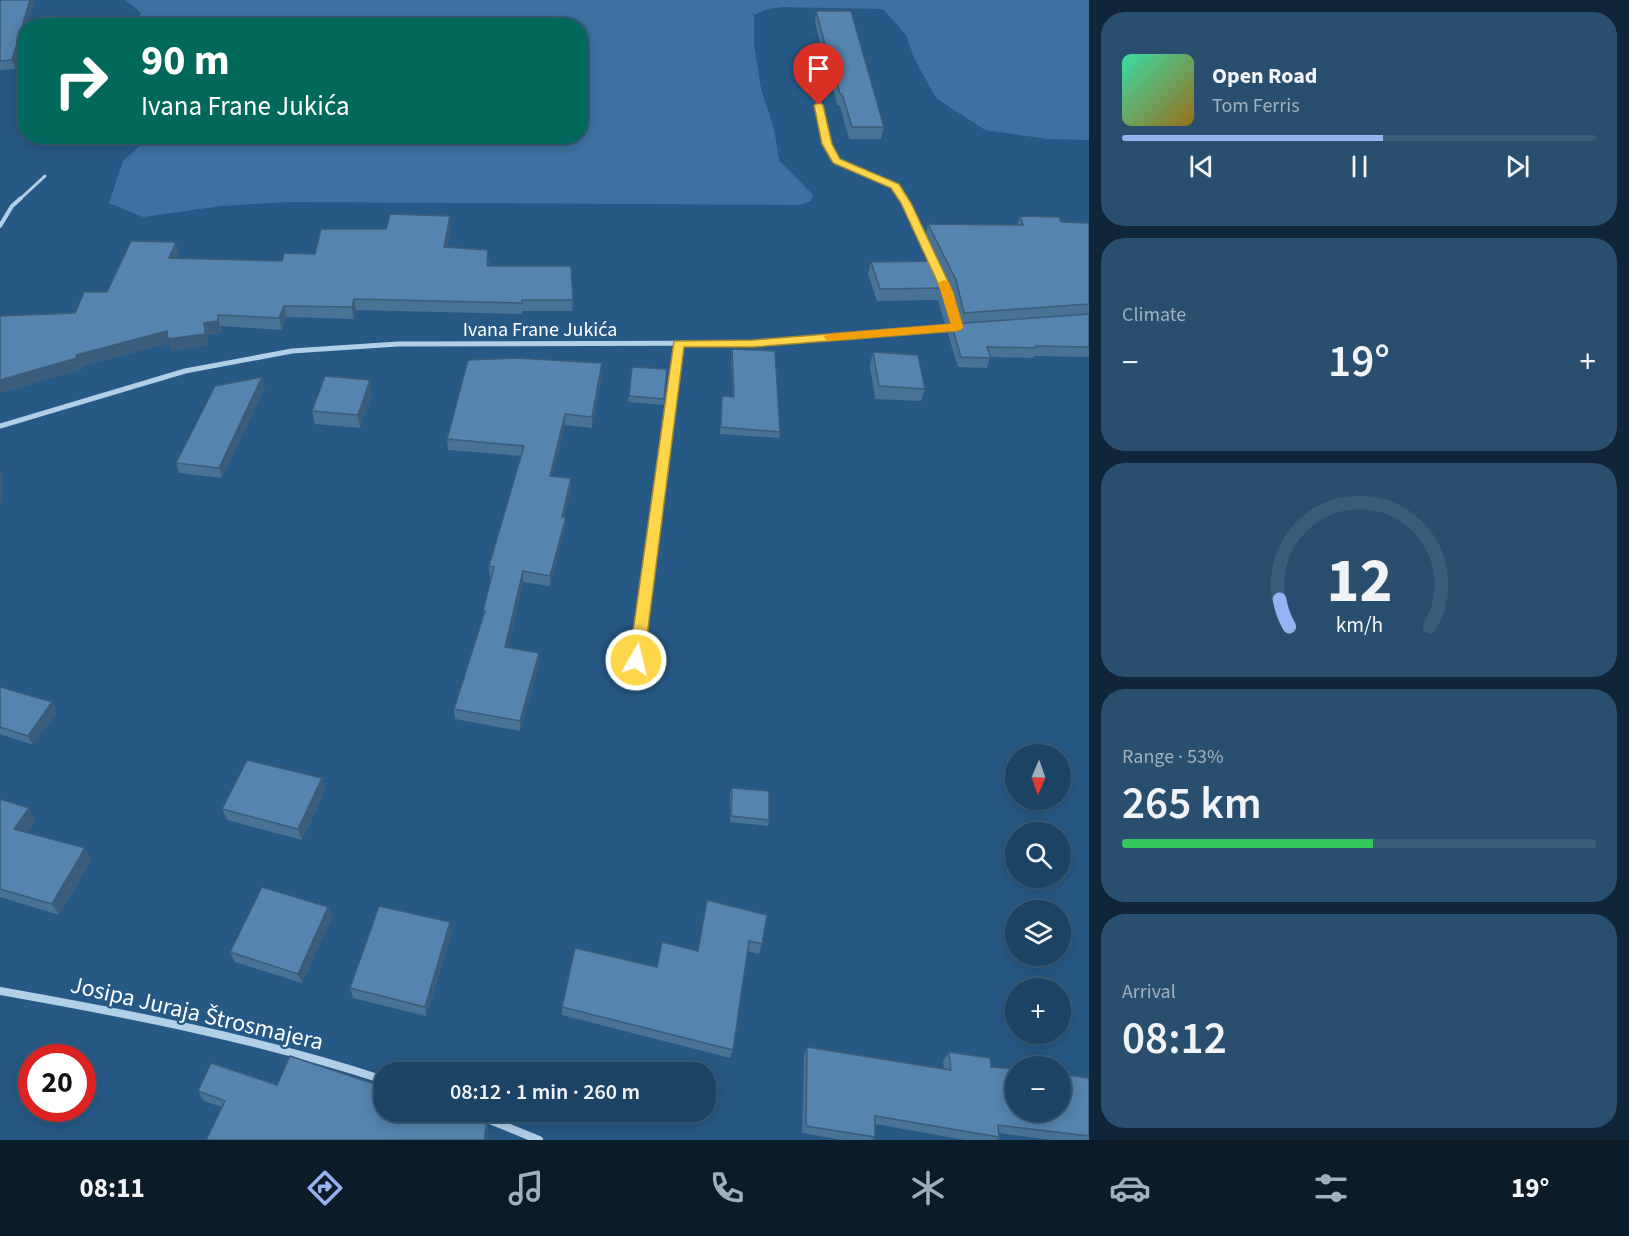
<!DOCTYPE html>
<meta charset="utf-8">
<style>
:root{--surface:#1d4364;--page:#2a4e6d;--text:#f1f3f6;--muted:#a0b0bf;--line:#3b5c78;--accent:#95b2f1}
body{margin:0;font-family:"Source Sans 3",sans-serif;background:var(--page);color:var(--text);height:100vh;display:flex;flex-direction:column;font-size:22px;white-space:nowrap}
*{box-sizing:border-box;margin:0}
p{font-size:20px;color:var(--muted)}
.icon{flex:none;width:33px;height:33px;fill:none;stroke:currentColor;stroke-width:2;stroke-linecap:round;stroke-linejoin:round}
.map{position:relative;flex:1;overflow:hidden}
.panel{display:flex;flex-direction:column;gap:12px;padding:12px;background:#102537;width:540px}
.panel>*{flex:none}
.hud{position:absolute;left:18px;top:18px;width:570px;height:126px;border-radius:24px;box-shadow:0 3px 15px #0003,0 0 0 2px var(--line);background:#00695c;color:#fff;overflow:hidden}
.needle{width:39px;rotate:182deg}
.fabs{position:absolute;left:1005px;top:744px;display:grid;gap:12px}
.fabs a{display:grid;place-items:center;width:66px;height:66px;border-radius:50%;background:var(--surface);box-shadow:0 3px 15px #0003,0 0 0 2px var(--line);font-size:30px}
.speed{position:absolute;left:18px;top:1044px;display:flex;gap:12px;font-size:30px;font-weight:700;text-align:center}
.speed>*{display:grid;place-content:center;width:78px;height:78px;border-radius:50%;background:var(--surface);box-shadow:0 3px 15px #0003,0 0 0 2px var(--line);line-height:1}
.speed .limit{border:9px solid #d22;background:#fff;color:#111}
.pin{position:absolute;display:grid;place-items:center;width:51px;height:51px;color:#fff;margin:-62px -26px;border-radius:50% 50% 50% 0;rotate:-45deg;box-shadow:0 0 6px #0007}
.pin .icon{rotate:45deg}
.me{position:absolute;width:66px;margin:-33px;rotate:8deg;stroke-linejoin:round;filter:drop-shadow(0 0 4px #0008)}
.turn{display:flex;align-items:center;gap:21px;height:126px;padding:0 24px;font-size:27px}
.turn .icon{width:78px;height:78px;stroke-width:2.5}
.turn b{display:block;font-size:42px;line-height:51px}
.big{font-size:45px;font-weight:600;line-height:1.1}
.panel .card{flex:1;display:flex;flex-direction:column;justify-content:center;gap:9px;min-width:0;padding:0 21px;border-radius:24px;background:var(--page)}
.panel .dial{align-items:center;gap:0}
.dial svg{height:156px;overflow:visible;fill:none;stroke:var(--line);stroke-width:7;stroke-linecap:round;text-anchor:middle}
.dial text{fill:var(--text);stroke:none}
.song{display:flex;align-items:center;gap:18px}
.cover{width:72px;height:72px;border-radius:9px;background:linear-gradient(135deg,hsl(160 70% 55%),hsl(40 70% 35%))}
.played{height:6px;border-radius:3px;background:linear-gradient(90deg,var(--accent) 55%,var(--line) 55%)}
.keys{display:flex;justify-content:space-around;direction:ltr}
.heat{display:flex;justify-content:space-between;align-items:center;font-size:33px;direction:ltr}
.charge{height:9px;border-radius:4px;background:linear-gradient(90deg,#34c759 53%,var(--line) 0)}
.trip{position:absolute;left:374px;top:1062px;width:342px;height:60px;border-radius:24px;background:var(--surface);box-shadow:0 3px 15px #0003,0 0 0 2px var(--line);font-weight:600;line-height:60px;text-align:center}
.tabs{display:flex;height:96px;justify-content:space-around;align-items:center;background:#0c1b28;color:var(--muted)}
.tabs .icon{width:42px;height:42px}
.tabs .active{color:var(--accent)}
.tabs b{font-size:27px;color:var(--text)}
main{display:flex;flex:1;min-height:0}
.map>svg:first-child{display:block}
</style>
<main>
<div class="map">
<svg width="1089" height="1140" viewBox="0 0 1089 1140">
<rect width="100%" height="100%" fill="#275986"/>
<path fill="#3c72a2" d="M125,0h964v140l-41,-1 -63,-9 -49,-32 -22,-40 -8,-23 -23,-26 -101,-2 -15,2 -13,6v29l7,45 13,40 5,31 34,35 -2,6 -11,4 -509,-3 -70,4 -78,11 -34,-14 14,-42 26,-24 431,-1v-110l-446,-1 7,-12z"/>
<g fill="none" stroke-linecap="round" stroke-linejoin="round">
<path stroke="#b2cfe8" stroke-width="3" d="M19,200l26,-24"/>
<g stroke="#b2cfe8" stroke-width="4">
<path d="M0,226l12,-20 9,-8"/>
<path d="M664,447l14,-103"/>
</g>
<path stroke="#b2cfe8" stroke-width="4.5" d="M636,660l28,-214"/>
<path stroke="#b2cfe8" stroke-width="4" d="M811,66l16,78 10,17 58,26 9,13"/>
<g stroke="#b2cfe8" stroke-width="5">
<path d="M903,198l33,70"/>
<path d="M952,307l5,20"/>
<path d="M0,426l185,-55 107,-20 106,-7 355,-1 204,-16"/>
</g>
<g stroke="#b2cfe8" stroke-width="8">
<path d="M0,991c130,23 259,48 384,89"/>
<path d="M470,1112l69,28"/>
</g>
</g>
<g fill="#487296">
<path d="M35,0l-9,26v6l-11,37 -15,1v-67z"/>
<path d="M816,11l68,116 -3,12h-32l-9,-33 -3,-1 -6,-26h-2l-14,-57z"/>
<path d="M1020,216l41,6 28,1v134l-55,-1 -1,2 -43,-1 -3,11 -29,-1 -10,-33 3,-10 10,-1 -9,-33 -26,-56 2,-10 89,1z"/>
<path d="M451,227l-4,20 42,15 -1,4 85,34 -1,11h-50v3l-166,-4 -3,9 -67,-2 -4,13 -61,-4v7l-14,2 1,10 -37,6 -2,-8 -88,23 1,3 -82,24v-77l75,-3 32,-21 72,-39 -2,5 105,3 33,-7 71,-25z"/>
<path d="M937,261l18,50 -4,13h-6l-7,-24 -61,1 -9,-27 3,-12z"/>
<path d="M732,349l48,83 -1,6 -59,-4 2,-38 11,1 -2,-41z"/>
<path d="M873,352l52,37 -4,12 -46,-2 -5,-34z"/>
<path d="M632,367l35,2 -3,36 -36,-3z"/>
<path d="M602,374l-10,54 -27,-3 -13,51 19,2v11l-7,28 1,11 -15,58 -27,-4 -15,66 31,5v11l-19,67 -65,-12 -1,-10 29,-92v-6l8,-34h-1l-1,-11 32,-110 -73,-6 -1,-11z"/>
<path d="M262,377l3,10 -43,91 -43,-5 -3,-10z"/>
<path d="M372,393l-12,35 -45,-4 -3,-13z"/>
<path d="M0,687l52,15 5,9 -24,34 -33,-11z"/>
<path d="M322,778l3,12 -23,50 -75,-20 -5,-11z"/>
<path d="M732,788l37,32 -1,6 -38,-4v-29z"/>
<path d="M0,799l36,21 -9,12 65,27 -33,56 -59,-18z"/>
<path d="M707,900l55,44 -3,10 -12,-3 -14,99 -3,8 -168,-43v-8l95,-40 41,-16z"/>
<path d="M328,907l4,10 -30,66 -67,-21 -5,-10z"/>
<path d="M452,933l-26,83 -73,-18 -3,-10z"/>
<path d="M807,1047l137,22 -1,-8 6,-9 42,15 98,11v62h-37l-53,-7v4l-2,3h-32l-90,-16v13l-2,3h-31l-40,-7 2,-77z"/>
<path d="M277,1085l107,27 103,10 1,9 -266,-24 -18,-6 -6,-10z"/>
</g>
<g fill="#3b5c7a">
<path d="M30,0h5l-8,26h-1v6l-11,37 -3,-9z"/>
<path d="M450,216l1,11 -6,31 -1,-11z"/>
<path d="M176,242l3,11 -7,16 -3,-11z"/>
<path d="M354,299l2,11 -3,9 -1,-12z"/>
<path d="M284,306l2,11 -4,13 -3,-12z"/>
<path d="M218,315l3,18 -14,2 1,10 -37,6 -2,-8 -88,23 1,3 -82,24v-13l76,-25 91,-24 37,-8z"/>
<path d="M602,363v11l-10,54v-11z"/>
<path d="M262,377l3,10 -43,91 -3,-10z"/>
<path d="M370,380l2,13 -12,35 -2,-13z"/>
<path d="M565,414v11l-15,62v-11z"/>
<path d="M0,469l3,6 -1,30 -2,1z"/>
<path d="M571,478v11l-9,39v-11z"/>
<path d="M566,517l-1,11 -15,58v-10z"/>
<path d="M523,571v11l-17,76 -1,-11z"/>
<path d="M539,653v11l-19,67v-10z"/>
<path d="M52,702l5,9 -24,34 -5,-9z"/>
<path d="M322,778l3,12 -23,50 -4,-11z"/>
<path d="M29,808l7,12 -14,20 -8,-11z"/>
<path d="M85,848l7,11 -33,56 -7,-11z"/>
<path d="M328,907l4,10 -30,66 -4,-9z"/>
<path d="M450,922l2,11 -26,83 -1,-9z"/>
<path d="M487,1122l1,9 -1,9h-3z"/>
</g>
<g fill="#5484af" stroke="#3b5c7a" stroke-width="1.5">
<path d="M1,0h29l-18,60 -12,1v-58z"/>
<path d="M816,11h35l33,116h-32l-10,-33h-2l-7,-27h-2z"/>
<path d="M390,214l60,2 -6,31 44,3 -1,16h84l2,34h-51v3l-168,-4 -2,8 -68,-1 -5,12 -61,-3v6l-14,2 1,11 -37,5 -1,-8 -91,24 1,3 -77,22v-64l75,-3 9,-21h23l24,-51 45,1 -7,16 113,3 2,-8 31,1 6,-25h65z"/>
<path d="M1020,216l39,1 2,5 28,1v81l-125,9 -8,-33 -28,-56 95,1z"/>
<path d="M937,261l10,20 8,30 -6,1 -7,-24 -62,1 -9,-27z"/>
<path d="M1089,314v33l-53,-1 1,2 -50,-1 4,11 -30,-1 -10,-33z"/>
<path d="M732,349l43,2 5,81 -59,-5 1,-31 12,1z"/>
<path d="M873,352l45,3 7,34 -46,-3z"/>
<path d="M516,358l86,5 -10,54 -27,-3 -15,62 21,2 -9,39h4l-16,59 -27,-5 -18,76 34,6 -19,68 -66,-12 31,-98h-2l11,-44 -5,-1 35,-120 -77,-7 21,-79z"/>
<path d="M632,367l35,2 -3,30 -35,-3z"/>
<path d="M325,376l45,4 -12,35 -46,-4z"/>
<path d="M262,377l-43,91 -43,-5 39,-77z"/>
<path d="M0,687l52,15 -24,34 -28,-9z"/>
<path d="M247,760l75,18 -24,51 -76,-20z"/>
<path d="M732,788l37,3v29l-38,-4z"/>
<path d="M0,799l29,9 -15,21 71,19 -33,56 -52,-15z"/>
<path d="M262,887l66,20 -30,67 -68,-22z"/>
<path d="M707,900l60,15 -5,29 -13,-3 -16,109 -171,-43 13,-59 82,19 5,-25 36,9z"/>
<path d="M379,906l71,16 -25,85 -75,-19z"/>
<path d="M807,1047l144,23 -2,-18 41,6 1,9 25,2v43h44v-38l29,4v58l-91,-11 1,12 -124,-21v21l-69,-11z"/>
<path d="M290,1056l94,31v25h30l73,10 -3,18h-278l19,-39 -27,-10 13,-28 66,22z"/>
</g>
<path fill="#ffd54a" stroke="#a68a30" stroke-width="1.5" d="M819,102l4,3 9,39 8,15 59,25 12,19 42,89 10,35 -6,4 -204,16h-69l-40,313 -2,4h-11l-2,-4 45,-319 79,-1 198,-16 -9,-32 -41,-89 -10,-15 -58,-25 -11,-19 -8,-39z"/>
<path fill="#f59e0b" d="M944,280l5,3 14,44 -2,3 -132,11 -6,-4 6,-3 122,-10 -13,-41z"/>
<g text-anchor="middle" stroke-width="4.5" stroke-linejoin="round" paint-order="stroke">
<g font-size="20" fill="#fff" stroke="#275986">
<text x="540" y="336">Ivana Frane Jukića</text>
</g>
<g font-size="24" fill="#fff" stroke="#275986">
<text transform="translate(197 1013) rotate(13)" y="8">Josipa Juraja Štrosmajera</text>
</g>
</g>
</svg>
<div class="fabs">
<a><svg class="needle" viewBox="-14 -14 28 28"><path d="M0-13l5 13h-10z" fill="#e53935"/><path d="M0 13l5-13h-10z" fill="#a0b0bf"/></svg></a>
<a><svg class="icon" aria-label="search" viewBox="0 0 24 24"><circle cx="10" cy="10" r="6"/><path d="M15 15l6 6"/></svg></a>
<a><svg class="icon" aria-label="layers" viewBox="0 0 24 24"><path d="M12 4l9 5-9 5-9-5zM3 14l9 5 9-5"/></svg></a>
<a>+</a>
<a>−</a>
</div>
<div class="speed"><div class="limit">20</div></div>
<div class="pin" style="left:819px;top:105px;background:#d93025"><svg class="icon" aria-label="arrive" viewBox="0 0 24 24"><path d="M6 21V4h12l-3 4 3 4H6"/></svg></div>
<svg class="me" style="left:636px;top:660px" viewBox="-20 -20 40 40"><circle r="17" fill="#ffd54a" stroke="#fff" stroke-width="3"/><path d="M0-11L8 9 0 5-8 9z" fill="#fff"/></svg>
<div class="trip">08:12 · 1 min · 260 m</div>
<div class="hud">
<div class="turn"><svg class="icon" aria-label="right" viewBox="0 0 24 24"><path d="M7 20v-9h11M14 6l5 5-5 5"/></svg><div><b>90 m</b>Ivana Frane Jukića</div></div>
</div>
</div>
<section class="panel">
<div class="card">
<div class="song"><i class="cover"></i><div><b>Open Road</b><p>Tom Ferris</p></div></div>
<div class="played"></div>
<div class="keys"><svg class="icon" aria-label="previous" viewBox="0 0 24 24"><path d="M18 5L8 12l10 7zM5 5v14"/></svg><svg class="icon" aria-label="pause" viewBox="0 0 24 24"><path d="M8 5v14M16 5v14"/></svg><svg class="icon" aria-label="next" viewBox="0 0 24 24"><path d="M6 5l10 7-10 7zM19 5v14"/></svg></div>
</div>
<div class="card"><p>Climate</p>
<div class="heat"><a>−</a><b class="big">19°</b><a>+</a></div>
</div>
<div class="card dial"><svg viewBox="0 0 100 80">
<path d="M14 69A42 42 0 1 1 86 69"/>
<path d="M14 69A42 42 0 0 1 9 55" stroke="#95b2f1"/>
<text x="50" y="56" font-size="32" font-weight="700">12</text>
<text x="50" y="72" font-size="11">km/h</text>
</svg></div>
<div class="card"><p>Range · 53%</p><b class="big">265 km</b><div class="charge"></div></div>
<div class="card"><p>Arrival</p><b class="big">08:12</b></div>
</section>
</main>
<nav class="tabs">
<b>08:11</b>
<svg class="icon active" aria-label="directions" viewBox="0 0 24 24"><path d="M12 3l9 9-9 9-9-9zM9 14v-3h6M13 9l2 2-2 2"/></svg>
<svg class="icon" aria-label="music" viewBox="0 0 24 24"><path d="M9 18V5l10-2v13"/><circle cx="6" cy="18" r="3"/><circle cx="16" cy="16" r="3"/></svg>
<svg class="icon" aria-label="phone" viewBox="0 0 24 24"><path d="M5 4h4l2 5-3 2q2 4 5 5l2-3 5 2v4C11 20 4 13 5 4z"/></svg>
<svg class="icon" aria-label="climate" viewBox="0 0 24 24"><path d="M12 3v18M4 7l16 10M4 17L20 7"/></svg>
<svg class="icon" aria-label="car" viewBox="0 0 24 24"><path d="M5 17H2v-5l4-1 3-4h7l3 4 3 1v5h-3M9 17h6M6 11h13"/><circle cx="7" cy="17" r="2"/><circle cx="17" cy="17" r="2"/></svg>
<svg class="icon" aria-label="filters" viewBox="0 0 24 24"><path d="M4 7h16M4 17h16"/><circle cx="9" cy="7" r="2"/><circle cx="15" cy="17" r="2"/></svg>
<b>19°</b>
</nav>
